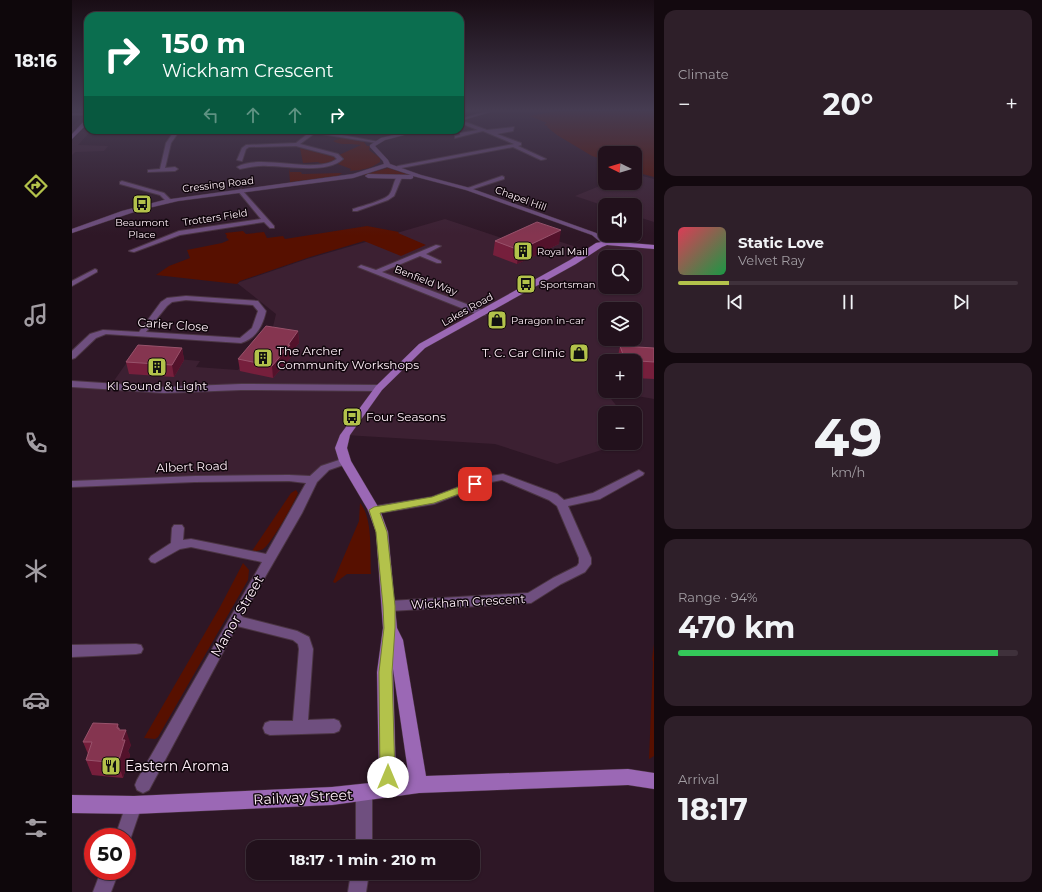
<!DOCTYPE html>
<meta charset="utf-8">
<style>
:root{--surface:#22111c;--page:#2e1f29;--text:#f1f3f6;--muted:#a29da3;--line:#3f313b;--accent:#b3c24b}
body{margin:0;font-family:Montserrat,sans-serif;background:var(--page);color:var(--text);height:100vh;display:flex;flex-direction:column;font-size:15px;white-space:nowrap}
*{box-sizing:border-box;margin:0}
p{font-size:13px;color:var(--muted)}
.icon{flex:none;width:22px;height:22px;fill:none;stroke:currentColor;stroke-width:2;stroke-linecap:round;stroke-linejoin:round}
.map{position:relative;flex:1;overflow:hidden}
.sheet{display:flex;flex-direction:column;gap:10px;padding:10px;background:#13090f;width:388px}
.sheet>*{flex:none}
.banner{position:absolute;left:12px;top:12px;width:380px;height:122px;border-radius:12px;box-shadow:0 1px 3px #0004,0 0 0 1px var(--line);background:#0b6e4f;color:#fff;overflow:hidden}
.needle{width:26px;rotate:275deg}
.controls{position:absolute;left:526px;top:146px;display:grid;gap:8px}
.controls a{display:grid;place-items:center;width:44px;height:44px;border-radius:8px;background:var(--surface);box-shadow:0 1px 3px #0004,0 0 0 1px var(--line);font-size:20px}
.speed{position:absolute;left:12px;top:828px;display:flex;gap:8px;font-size:20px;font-weight:700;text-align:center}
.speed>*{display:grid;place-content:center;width:52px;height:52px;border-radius:50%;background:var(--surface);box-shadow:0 1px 3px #0004,0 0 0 1px var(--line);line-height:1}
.speed .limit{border:6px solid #d22;background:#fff;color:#111}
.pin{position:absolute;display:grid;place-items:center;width:34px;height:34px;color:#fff;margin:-17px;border-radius:8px;box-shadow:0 2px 6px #0006}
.me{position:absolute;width:44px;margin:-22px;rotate:0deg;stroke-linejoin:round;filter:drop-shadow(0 0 3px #0008)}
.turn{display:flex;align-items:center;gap:14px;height:84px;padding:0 12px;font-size:18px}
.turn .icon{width:52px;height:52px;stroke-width:2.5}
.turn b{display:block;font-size:28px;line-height:34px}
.lanes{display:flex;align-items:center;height:38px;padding:0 12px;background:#0003;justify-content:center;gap:20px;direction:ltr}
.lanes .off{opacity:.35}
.big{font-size:30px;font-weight:700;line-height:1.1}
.sheet .widget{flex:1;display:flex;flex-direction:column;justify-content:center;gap:6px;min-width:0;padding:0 14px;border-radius:12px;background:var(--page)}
.sheet .dial{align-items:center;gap:0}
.dial b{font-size:52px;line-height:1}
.song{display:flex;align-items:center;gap:12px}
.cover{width:48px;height:48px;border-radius:6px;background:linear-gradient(135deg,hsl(350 70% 55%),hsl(140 70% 35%))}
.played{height:4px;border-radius:2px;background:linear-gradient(90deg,var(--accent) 15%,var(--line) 15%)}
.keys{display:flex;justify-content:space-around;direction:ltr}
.heat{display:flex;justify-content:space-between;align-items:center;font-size:22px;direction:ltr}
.charge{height:6px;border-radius:3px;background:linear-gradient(90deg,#34c759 94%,var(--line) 0)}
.trip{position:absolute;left:174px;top:840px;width:234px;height:40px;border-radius:12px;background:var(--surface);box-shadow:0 1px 3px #0004,0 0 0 1px var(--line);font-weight:700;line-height:40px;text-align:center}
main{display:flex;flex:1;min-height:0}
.dock{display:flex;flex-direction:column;width:72px;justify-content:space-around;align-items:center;background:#0e070b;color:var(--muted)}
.dock .icon{width:28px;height:28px}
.dock .on{color:var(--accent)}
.dock b{font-size:18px;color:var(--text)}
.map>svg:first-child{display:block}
</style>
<main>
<nav class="dock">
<b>18:16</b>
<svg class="icon on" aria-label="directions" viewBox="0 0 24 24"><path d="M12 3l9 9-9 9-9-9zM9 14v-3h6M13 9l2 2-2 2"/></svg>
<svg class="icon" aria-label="music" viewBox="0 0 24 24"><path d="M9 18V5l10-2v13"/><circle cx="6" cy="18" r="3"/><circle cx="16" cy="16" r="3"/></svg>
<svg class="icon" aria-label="phone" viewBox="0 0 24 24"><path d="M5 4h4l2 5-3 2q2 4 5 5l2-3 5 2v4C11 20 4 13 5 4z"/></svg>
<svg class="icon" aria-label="climate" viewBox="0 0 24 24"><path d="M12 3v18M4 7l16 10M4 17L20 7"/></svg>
<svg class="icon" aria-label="car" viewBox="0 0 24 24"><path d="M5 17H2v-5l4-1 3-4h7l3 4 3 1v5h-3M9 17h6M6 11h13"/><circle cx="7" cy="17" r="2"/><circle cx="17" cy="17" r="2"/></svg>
<svg class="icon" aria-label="filters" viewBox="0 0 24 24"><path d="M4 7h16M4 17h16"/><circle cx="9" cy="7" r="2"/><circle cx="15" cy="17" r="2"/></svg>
</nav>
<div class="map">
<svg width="582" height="892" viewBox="0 0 582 892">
<rect width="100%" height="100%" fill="#2e1726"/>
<g fill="#3c2032" fill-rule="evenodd">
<path d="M16,110v18l-1,2h18l-2,3h-14l-11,12 30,1 -4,5 -29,1 -3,3v-28z"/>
<path d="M563,174l19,5v43l-19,-6v-11l-30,1 -30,-10 32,-13h28z"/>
<path d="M373,219l72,24 16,-10 56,18 18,-8 47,4v152l-45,-8h26v-30h-30v30l17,22h-17v30h19l-67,21 -62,-20 -150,-9v26l-10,2 -22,17 -241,4v-101l39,2 21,-30 68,6 -4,6 42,3 34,-39 4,-17 -39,-31 70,-24zM533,257h30v30h-30zM533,309h30v30h-30z"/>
</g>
<g fill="#571000">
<path d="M490,110h92v67l-19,-5v-19h-30v7l-13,-4 -35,-21 -10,-8 1,-1 -4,-1 3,-2 -17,-7z"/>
<path d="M270,138l22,4 3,4h3l-1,4 11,8v4c-10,7 -18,8 -30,9l1,-2 -13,-5 4,-5v-2l-3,-2 22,-10c-10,-2 -20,1 -28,-4z"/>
<path d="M228,148c7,2 32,7 36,10l-2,3 -12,3 -4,-2 -15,1z"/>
<path d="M217,168l1,4h11l1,2 40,-1 -4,3 -48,6z"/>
<path d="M316,168l25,8 -51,-1z"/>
<path d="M295,226l32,6 -1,1 28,12 -25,11 -37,-15 -54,16 -70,24 -3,3 -81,-9 13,-9 21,-8 -3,-8 35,-7 7,-3 -3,-3 1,-1 -2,-3 18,-2 3,3 18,-2 3,6 16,-2 2,3z"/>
<path d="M224,490l2,3c-4,10 -26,50 -35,56 -3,2 -7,2 -11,2l39,-58z"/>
<path d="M288,503c13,14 10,52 11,71h-24l-12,9 -2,-1 26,-61z"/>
<path d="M171,563l6,7 -1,10 -90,157 -3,2 -11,-1 76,-131z"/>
<path d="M582,644v112l-5,3 4,-97 -1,-3z"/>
</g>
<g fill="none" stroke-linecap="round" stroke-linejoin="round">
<defs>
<g id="minor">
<rect x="0" y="113" width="16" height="2"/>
<path d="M388,120l27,10 27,-3 -1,4 -16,3 24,9v2l-3,1 28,13 -5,1 -28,-13 -117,22 -1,-1 3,-2 116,-22 -31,-13 -28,7v-2l5,-1v-2l18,-3 -18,-7z"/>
<path d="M103,130h5l-9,13 -6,25 10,-1 3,2 -3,2 -27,1v-2l12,-1 6,-26z"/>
<path d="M234,130h10l63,12 -2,1 -62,-10 -15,11 38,10 5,5c-16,15 -54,7 -75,7 -9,-1 -19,1 -28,3l-3,-2c24,-14 77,8 100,-8l-3,-3 -38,-10 -47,1 -3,2 -4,12 -5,-1 5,-12 4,-3 50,-2 14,-11z"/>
<path d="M327,175l3,2 -8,19 -6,4 -31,11h-4v-2c9,-3 30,-8 36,-14 5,-6 4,-16 10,-20z"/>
<path d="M430,176l2,1v2l-34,11 -5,-1z"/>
<path d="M50,181l42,12 7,7 -5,1 -6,-6 -40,-11v-2z"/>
<path d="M169,189l33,37v2h-4l-6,-6 -84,13 -46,17 -5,-1 50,-20 82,-12 -23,-28z"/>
<path d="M364,245l5,1 -15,8 15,7v2h-4l-17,-7 -38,16 103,39v4h-6l-121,-48 3,-2 15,5z"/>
<path d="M23,269l2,1v2l-25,14v-5z"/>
<path d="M114,296l72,5 8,10c-3,14 -10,28 -25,32l-135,-9 -10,4 -21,20 -3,1v-8l18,-17 13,-4 36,2 22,-30 6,-4zM114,300l67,5 5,6 -6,17 -12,10 -94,-6 21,-26 5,-4z"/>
<path d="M0,381l92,6 77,-3 138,1 4,3 -4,3 -138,-1 -77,3 -92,-6z"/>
<path d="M273,458l5,3 -1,2 -20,7 -12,12 -15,31 -60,104 55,14 12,6 4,12 -5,71 26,-1 5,2 2,5 -2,5 -5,2 -64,2 -5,-2 -2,-5 2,-5 5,-2h23l6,-72 -1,-5 -5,-4 -56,-14 -88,164 -6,3 -6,-3 -2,-5 2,-5 125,-218 -71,-15 -11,2 -25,14 -4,-1 -2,-3 2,-3 20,-13 1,-15 2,-3h8l2,3 -1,12 8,-1 75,15 40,-71 -17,-2 -94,1 -123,5v-6l123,-5 94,-1 21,1 11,-10z"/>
<path d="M567,470l5,3 -1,2 -43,24 -32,7 23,52v6l-6,8 -24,12 -30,19 -142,8 -5,-2 -1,-3 1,-3 5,-2 139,-8 25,-15 24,-12 2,-3v-5l-22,-52 -8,-6 -47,-20 -11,2 -57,22 -60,10 -4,-1 -2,-3 2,-3 62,-10 53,-20 18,-3 54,20 7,6 29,-7z"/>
<path d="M64,644l5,1 2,4 -2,4 -5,1 -64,3v-12z"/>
<path d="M292,785l6,3 2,5v54h-16v-54l2,-5z"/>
<path d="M62,797l6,2 2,6 -11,32 -4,7v-7h-12l13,-38z"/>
<path d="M29,871h18l-8,21h-18z"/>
<path d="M279,873h18l-3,19h-18z"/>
</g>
<g id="tertiary">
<path d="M419,110h6l-37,11v-2z"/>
<path d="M343,130h8l-38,10 -10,6 13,14 2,4 31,11 49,13 126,45 15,10 -1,2h-6l-12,-10 -126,-45 -53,-14v2l-2,1 -43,-1 -3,-2 3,-2 43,1 -24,-8 -34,11 -175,23 -38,9 -68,23v-4l50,-18 42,-11 189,-26 31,-10 -1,-3 -13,-14v-2l11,-7z"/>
</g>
<g id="secondary">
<path d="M14,119h2v4l-16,16v-5z"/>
<path d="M535,241l47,4v4l-47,-4 -5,2 -26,17 -151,84 -43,42 -32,45 -3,13 4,13 29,49 8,22 9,96 6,12 23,136 202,-7 26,4v16l-26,-4 -209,8 -87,12 -198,9 -62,-1v-18l62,1 198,-9 47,-5 -2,-110 6,-44 -7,-96 -8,-22 -29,-49 -4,-13 5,-13 36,-49 43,-42 151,-84 26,-17zM321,669l16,109 -13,1 -3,-107z"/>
</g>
</defs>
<use href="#minor" stroke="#4b3543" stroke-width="2"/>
<use href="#tertiary" stroke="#4b3543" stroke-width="1"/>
<use href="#secondary" stroke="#4b3543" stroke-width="1"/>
<use href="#minor" fill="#6f4f7f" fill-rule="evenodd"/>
<use href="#tertiary" fill="#6f4f7f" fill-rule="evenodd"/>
<use href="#secondary" fill="#9b68b5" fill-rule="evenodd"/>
</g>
<g fill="#761f3c">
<path d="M423,241l64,3 -42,20 -24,-9z"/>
<path d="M226,331l1,12 -8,10v4l-18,21 -33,-7 -2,-12z"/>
<path d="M548,346l34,2v31l-19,-1v-17h-18z"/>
<path d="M110,348l2,12 -10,17 -45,-3 -3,-12z"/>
<path d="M48,730l11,15 -3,6 2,4 -7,23 -31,-3 -6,-15 2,-6 -5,-12z"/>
</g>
<g fill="#53122b">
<path d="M489,230l-2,14 -42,20 2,-14z"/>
<path d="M226,331l1,12 -8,10v4l-18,21 -1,-12z"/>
<path d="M110,348l2,12 -10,17 -2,-12z"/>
<path d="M46,724l5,15 3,-9 5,15 -3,6 2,4 -7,23 -5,-15 -1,-35z"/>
</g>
<g fill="#853550" stroke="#98526b">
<path d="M465,222l24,8 -42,20 -24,-9z"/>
<path d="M194,326l32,5 -10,14h2l-18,21 -34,-7z"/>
<path d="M66,345l44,3 -10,17 -46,-3z"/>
<path d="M548,346l34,2v14l-29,-2z"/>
<path d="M21,723l25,1 -1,4h2v2h7l-4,10h3l-7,23 -32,-3 6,-18h-9z"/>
</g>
<linearGradient id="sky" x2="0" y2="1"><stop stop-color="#190d15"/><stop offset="0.47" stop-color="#463c52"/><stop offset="1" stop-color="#463c52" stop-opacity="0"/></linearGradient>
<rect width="582" height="235" fill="url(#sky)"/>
<path fill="#b3c24b" stroke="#747e31" d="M403,481l5,3 -2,3 -44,16 -54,10 7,19 8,74v22l-3,44 3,105 -2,5 -5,2 -5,-2 -3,-5 -1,-105 5,-44 -1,-22 -7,-74 -7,-22 5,-3 58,-10z"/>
<defs>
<symbol id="bus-square" viewBox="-11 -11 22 22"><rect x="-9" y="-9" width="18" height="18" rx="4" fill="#b3c24b" stroke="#10060c"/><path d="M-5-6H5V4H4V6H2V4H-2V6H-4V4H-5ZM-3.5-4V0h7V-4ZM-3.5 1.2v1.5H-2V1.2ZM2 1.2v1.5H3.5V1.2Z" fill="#111"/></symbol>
<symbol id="building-square" viewBox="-11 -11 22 22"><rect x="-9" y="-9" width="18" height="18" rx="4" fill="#b3c24b" stroke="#10060c"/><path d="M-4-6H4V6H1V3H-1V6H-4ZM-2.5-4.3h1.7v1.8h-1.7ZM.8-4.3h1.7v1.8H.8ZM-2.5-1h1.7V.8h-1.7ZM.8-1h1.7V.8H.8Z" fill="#111"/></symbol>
<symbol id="shop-square" viewBox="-11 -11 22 22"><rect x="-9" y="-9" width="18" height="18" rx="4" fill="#b3c24b" stroke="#10060c"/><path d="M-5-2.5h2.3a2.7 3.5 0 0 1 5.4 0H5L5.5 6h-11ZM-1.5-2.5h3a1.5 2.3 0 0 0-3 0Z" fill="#111"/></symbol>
<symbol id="restaurant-square" viewBox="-11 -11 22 22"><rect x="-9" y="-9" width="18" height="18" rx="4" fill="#b3c24b" stroke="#10060c"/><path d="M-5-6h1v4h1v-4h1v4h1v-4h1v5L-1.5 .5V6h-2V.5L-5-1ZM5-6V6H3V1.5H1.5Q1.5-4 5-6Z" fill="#111"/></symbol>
</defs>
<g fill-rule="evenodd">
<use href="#bus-square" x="59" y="193" width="22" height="22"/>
<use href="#building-square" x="440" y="240" width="22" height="22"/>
<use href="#bus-square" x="443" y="273" width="22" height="22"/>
<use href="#shop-square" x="414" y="309" width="22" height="22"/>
<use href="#shop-square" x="496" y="342" width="22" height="22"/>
<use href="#building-square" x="180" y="347" width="22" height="22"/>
<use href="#building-square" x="74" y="356" width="22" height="22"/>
<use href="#bus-square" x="269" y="406" width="22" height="22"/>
<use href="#restaurant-square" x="28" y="755" width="22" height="22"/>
</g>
<g text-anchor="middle" stroke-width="3" stroke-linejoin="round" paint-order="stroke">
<g font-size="10" fill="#ffeff8" stroke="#10060c">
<text transform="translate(146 184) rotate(-7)" y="4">Cressing Road</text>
<text transform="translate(449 198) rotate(20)" y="4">Chapel Hill</text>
<text transform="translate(143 217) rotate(-9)" y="4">Trotters Field</text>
<text transform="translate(354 280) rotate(21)" y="4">Benfield Way</text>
<text transform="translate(395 309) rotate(-29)" y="4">Lakes Road</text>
</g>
<g font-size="10" fill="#ffeff8" stroke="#10060c" text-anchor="start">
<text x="70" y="226" text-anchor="middle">Beaumont<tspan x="70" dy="12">Place</tspan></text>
<text x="465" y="255">Royal Mail</text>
<text x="468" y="288">Sportsman</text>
<text x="439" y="324">Paragon in-car</text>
</g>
<g font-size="12" fill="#ffeff8" stroke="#10060c">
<text transform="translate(101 325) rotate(4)" y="4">Carier Close</text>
<text transform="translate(120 467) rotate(-2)" y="4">Albert Road</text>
<text transform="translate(396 602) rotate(-3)" y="4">Wickham Crescent</text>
</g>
<g font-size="12" fill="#ffeff8" stroke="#10060c" text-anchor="start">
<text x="205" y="355">The Archer<tspan x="205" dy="14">Community Workshops</tspan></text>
<text x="493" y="357" text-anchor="end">T. C. Car Clinic</text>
<text x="85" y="390" text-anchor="middle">KI Sound &amp; Light</text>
<text x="294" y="421">Four Seasons</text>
</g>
<g font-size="14" fill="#ffeff8" stroke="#10060c">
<text transform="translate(165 616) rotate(-60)" y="5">Manor Street</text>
<text transform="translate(231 797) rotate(-3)" y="5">Railway Street</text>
</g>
<g font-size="14" fill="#ffeff8" stroke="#10060c" text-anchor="start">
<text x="53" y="771">Eastern Aroma</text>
</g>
</g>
</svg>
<div class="controls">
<a><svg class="needle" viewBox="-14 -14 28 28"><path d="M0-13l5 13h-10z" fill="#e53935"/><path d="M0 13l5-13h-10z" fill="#a29da3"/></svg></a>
<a><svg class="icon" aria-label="sound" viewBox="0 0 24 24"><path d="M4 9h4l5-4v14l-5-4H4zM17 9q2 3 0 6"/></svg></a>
<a><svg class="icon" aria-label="search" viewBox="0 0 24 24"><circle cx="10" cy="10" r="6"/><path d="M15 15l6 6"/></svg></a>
<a><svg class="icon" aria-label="layers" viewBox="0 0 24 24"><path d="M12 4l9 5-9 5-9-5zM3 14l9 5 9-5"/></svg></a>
<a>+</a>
<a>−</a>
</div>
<div class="speed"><div class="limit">50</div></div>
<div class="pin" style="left:403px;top:484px;background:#d93025"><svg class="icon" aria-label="arrive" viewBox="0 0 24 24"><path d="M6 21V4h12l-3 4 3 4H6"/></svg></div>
<svg class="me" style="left:316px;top:777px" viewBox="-20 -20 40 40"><circle r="19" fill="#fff"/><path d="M0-13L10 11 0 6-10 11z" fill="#b3c24b"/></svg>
<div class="trip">18:17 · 1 min · 210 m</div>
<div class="banner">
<div class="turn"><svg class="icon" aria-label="right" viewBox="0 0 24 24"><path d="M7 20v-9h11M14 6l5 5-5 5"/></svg><div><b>150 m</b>Wickham Crescent</div></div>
<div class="lanes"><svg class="icon off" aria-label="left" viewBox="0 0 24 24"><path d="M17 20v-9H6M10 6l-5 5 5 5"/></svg><svg class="icon off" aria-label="ahead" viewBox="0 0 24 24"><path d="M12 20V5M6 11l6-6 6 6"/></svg><svg class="icon off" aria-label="ahead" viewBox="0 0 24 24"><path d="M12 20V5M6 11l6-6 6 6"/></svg><svg class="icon" aria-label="right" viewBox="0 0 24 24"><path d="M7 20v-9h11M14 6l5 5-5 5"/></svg></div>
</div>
</div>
<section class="sheet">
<div class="widget"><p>Climate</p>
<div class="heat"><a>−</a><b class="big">20°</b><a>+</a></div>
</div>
<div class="widget">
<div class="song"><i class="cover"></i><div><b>Static Love</b><p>Velvet Ray</p></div></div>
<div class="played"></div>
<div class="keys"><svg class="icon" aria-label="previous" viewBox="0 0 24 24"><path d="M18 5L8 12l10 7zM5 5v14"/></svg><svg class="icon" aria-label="pause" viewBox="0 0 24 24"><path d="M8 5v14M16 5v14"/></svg><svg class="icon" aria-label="next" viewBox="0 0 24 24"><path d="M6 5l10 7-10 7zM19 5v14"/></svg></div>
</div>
<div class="widget dial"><b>49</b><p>km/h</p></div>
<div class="widget"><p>Range · 94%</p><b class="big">470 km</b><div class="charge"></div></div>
<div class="widget"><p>Arrival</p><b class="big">18:17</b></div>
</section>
</main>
